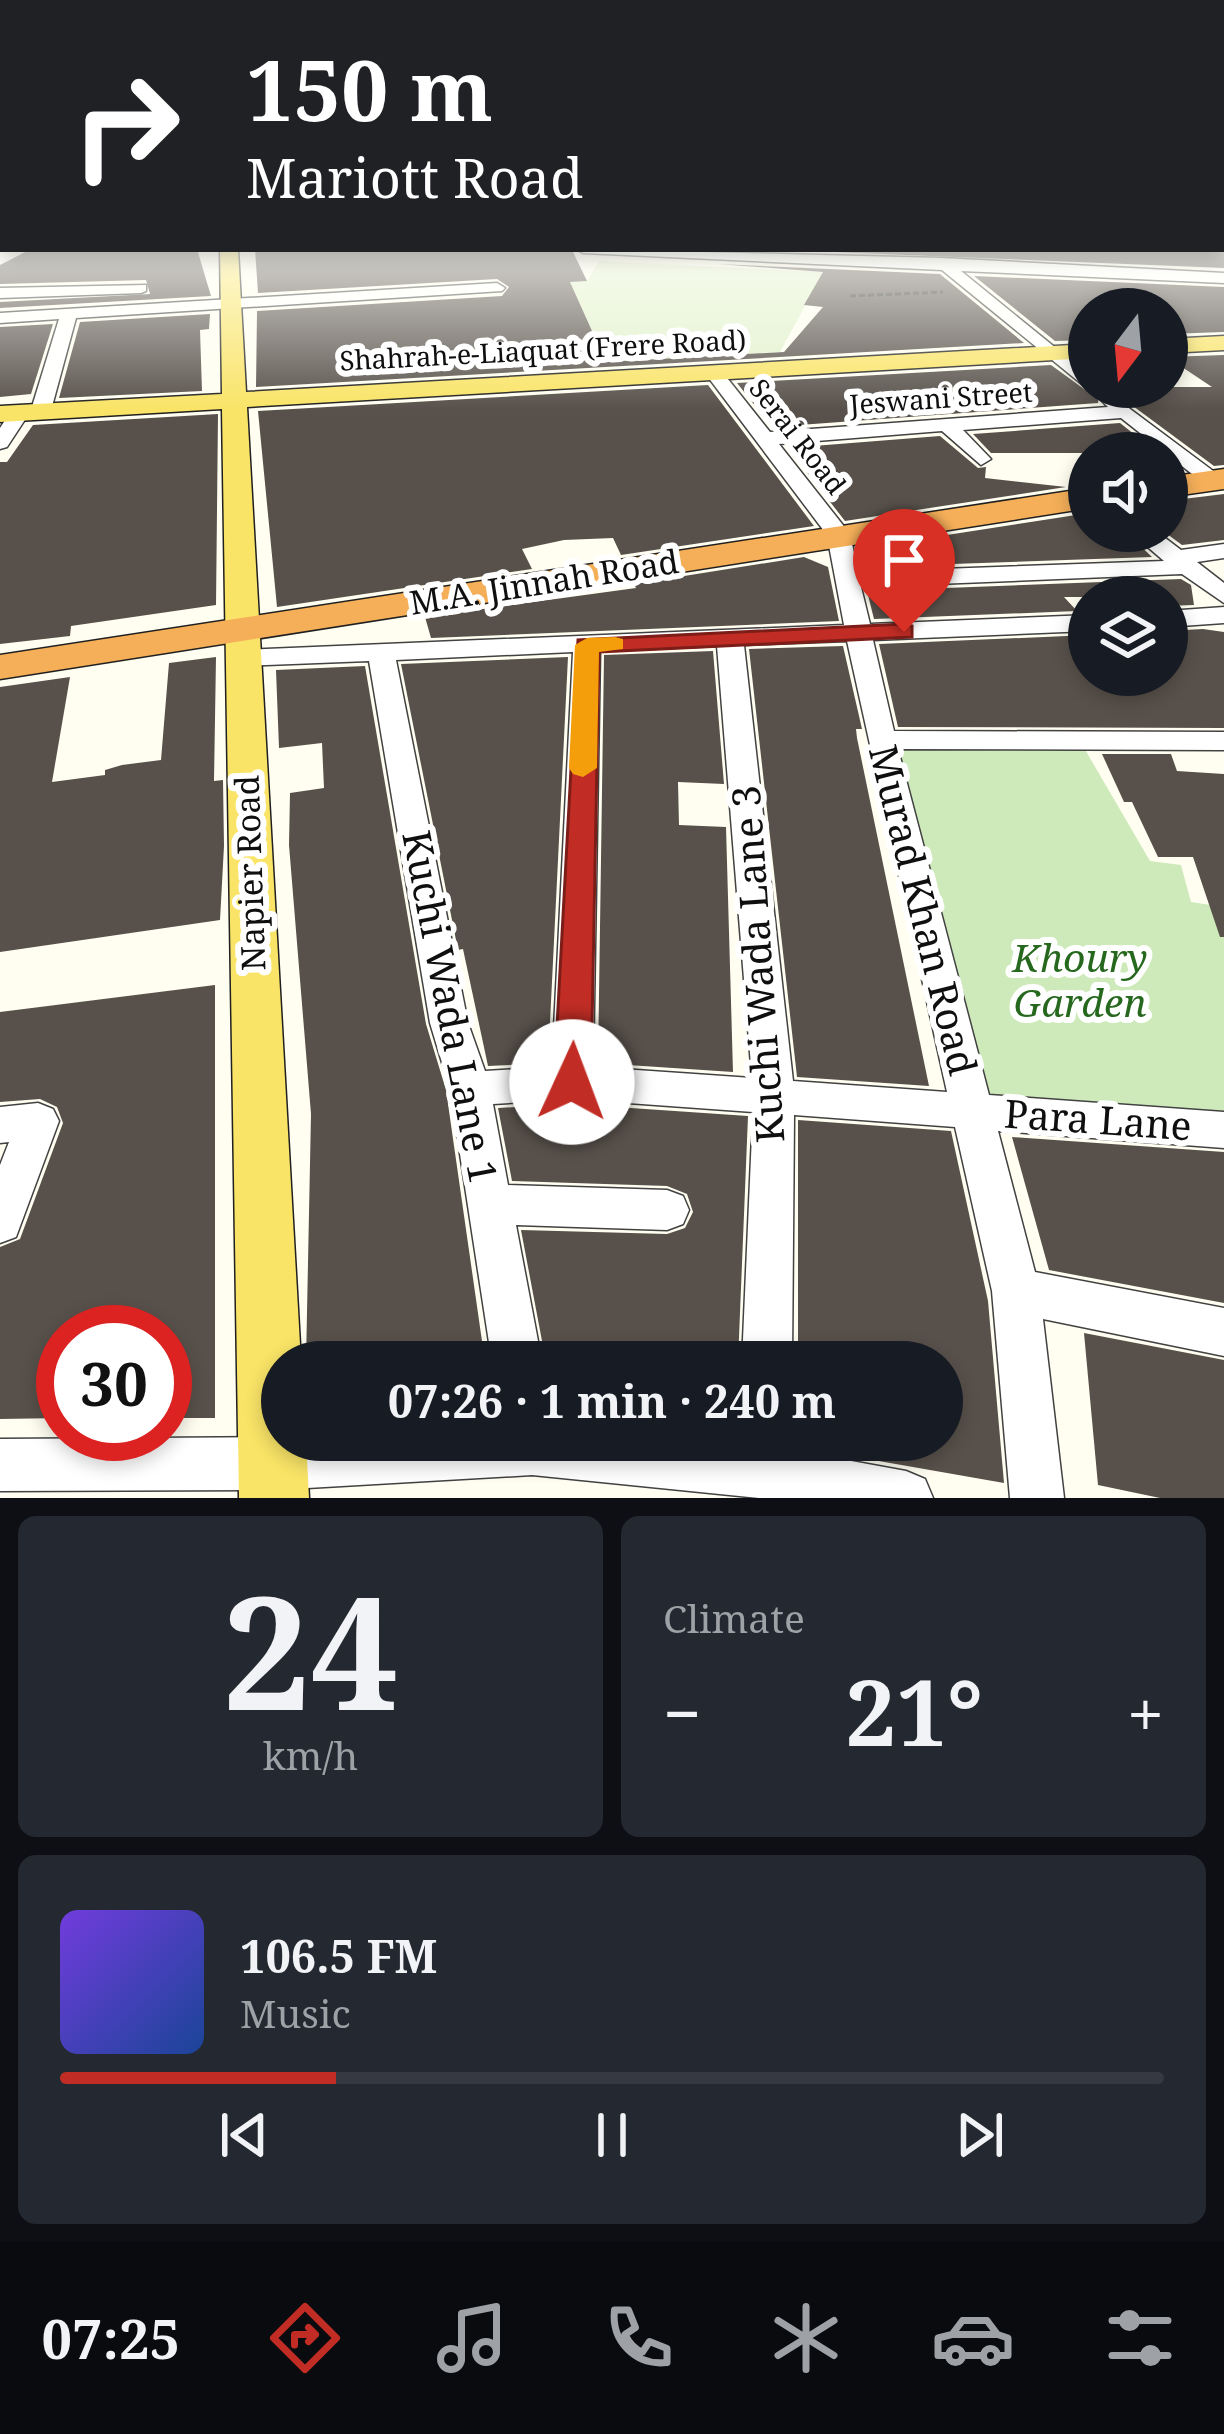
<!DOCTYPE html>
<meta charset="utf-8">
<style>
:root{--surface:#171b24;--page:#242831;--text:#f1f3f6;--muted:#9ea1a6;--line:#363941;--accent:#c12d25}
body{margin:0;font-family:"Noto Serif",serif;background:var(--page);color:var(--text);height:100vh;display:flex;flex-direction:column;font-size:45px;white-space:nowrap}
*{box-sizing:border-box;margin:0}
p{font-size:39px;color:var(--muted)}
.icon{flex:none;width:66px;height:66px;fill:none;stroke:currentColor;stroke-width:2;stroke-linecap:round;stroke-linejoin:round}
.map{position:relative;height:1498px;overflow:hidden}
.drawer{display:flex;flex-direction:column;gap:18px;padding:18px;background:#0d0f14;flex:1}
.drawer>*{flex:none}
.banner{position:absolute;left:0px;top:0px;width:1224px;height:252px;box-shadow:0 6px 18px #0003;background:#202124;color:#fff;overflow:hidden}
.needle{width:78px;rotate:196deg}
.controls{position:absolute;left:1068px;top:288px;display:grid;gap:24px}
.controls a{display:grid;place-items:center;width:120px;height:120px;border-radius:50%;background:var(--surface);box-shadow:0 6px 18px #0003;font-size:60px}
.speed{position:absolute;left:36px;top:1305px;display:flex;gap:24px;font-size:60px;font-weight:700;text-align:center}
.speed>*{display:grid;place-content:center;width:156px;height:156px;border-radius:50%;background:var(--surface);box-shadow:0 6px 18px #0003;line-height:1}
.speed .limit{border:18px solid #d22;background:#fff;color:#111}
.pin{position:absolute;display:grid;place-items:center;width:102px;height:102px;color:#fff;margin:-123px -51px;border-radius:50% 50% 50% 0;rotate:-45deg;box-shadow:0 0 12px #0007}
.pin .icon{rotate:45deg}
.me{position:absolute;width:132px;margin:-66px;rotate:2deg;stroke-linejoin:round;filter:drop-shadow(0 0 9px #0008)}
.turn{display:flex;align-items:center;gap:42px;height:252px;padding:0 48px;font-size:54px}
.turn .icon{width:156px;height:156px;stroke-width:2.5}
.turn b{display:block;font-size:84px;line-height:102px}
.big{font-size:90px;font-weight:700;line-height:1.1}
.drawer .card{flex:1;display:flex;flex-direction:column;justify-content:center;gap:18px;min-width:0;padding:0 42px;border-radius:18px;background:var(--page)}
.drawer .dial{align-items:center;gap:0}
.dial b{font-size:156px;line-height:1}
.song{display:flex;align-items:center;gap:36px}
.cover{width:144px;height:144px;border-radius:18px;background:linear-gradient(135deg,hsl(260 70% 55%),hsl(220 70% 35%))}
.played{height:12px;border-radius:6px;background:linear-gradient(90deg,var(--accent) 25%,var(--line) 25%)}
.keys{display:flex;justify-content:space-around;direction:ltr}
.heat{display:flex;justify-content:space-between;align-items:center;font-size:66px;direction:ltr}
.drawer .tiles{flex:1;display:grid;gap:18px;grid-template-columns:1fr 1fr}
.card:last-child{grid-column:span 2}
.trip{position:absolute;left:261px;top:1341px;width:702px;height:120px;border-radius:60px;background:var(--surface);box-shadow:0 6px 18px #0003;font-weight:700;line-height:120px;text-align:center}
.menu{display:flex;height:192px;justify-content:space-around;align-items:center;background:#090b0e;color:var(--muted)}
.menu .icon{width:84px;height:84px}
.menu .current{color:var(--accent)}
.menu b{font-size:54px;color:var(--text)}
.map>svg:first-child{display:block}
</style>
<div class="map">
<svg width="1224" height="1498" viewBox="0 0 1224 1498">
<rect width="100%" height="100%" fill="#fffef1"/>
<path fill="#ceeaba" d="M881,740l199,1 70,120 31,4 10,37 33,5v223l-252,-19z"/>
<path fill="#e1f1cc" d="M599,261l223,11v3l-42,77 -174,10 -36,-80 17,-1z"/>
<g fill="#58514b">
<path d="M31,249h166l14,47 -211,12v-6l150,-8 -4,-14 -146,4v-19z"/>
<path d="M255,249l318,3 14,29 -17,1 36,80 178,-10 39,-45 -19,-2 19,-33 -105,-8 222,10 84,69 -768,44 1,-76 245,-15 7,-9 -12,-8 -239,14z"/>
<path d="M759,249h458l7,2v17z"/>
<path d="M974,276l250,11v45l-57,2v-25h-78v31l-34,1z"/>
<path d="M210,314l-1,15 -9,1 2,61 -143,7 21,-76z"/>
<path d="M53,324l-22,70 -31,3v-70z"/>
<path d="M1224,355v110l-10,1 -104,-77 -11,7 -1,7 -326,24 -35,-44 314,-18 40,29 9,-7h112l-45,-30z"/>
<path d="M708,385l106,141 -193,29 -8,-17 -49,2 -42,9 10,20 -255,38 -19,-196z"/>
<path d="M218,414l-2,191 -145,21 -1,10 -70,8v-182h7l26,-37z"/>
<path d="M1120,423l38,30h-167l-18,-19z"/>
<path d="M940,436l38,32 8,-1 -1,11 81,9 -221,34 -57,-73z"/>
<path d="M1224,494v46l-42,5 -19,-14 4,-30z"/>
<path d="M1089,513v18h36l27,26 -287,10 -2,-19z"/>
<path d="M804,557l24,10 11,54 -408,17 -6,-21 211,-29 -2,-4z"/>
<path d="M1181,579l10,6 3,20 -27,1v-9h-103l13,14 -203,8 -7,-28z"/>
<path d="M1203,629l21,3v96l-326,-1 -19,-83 210,-9v40h78v-44z"/>
<path d="M843,646l19,83h-6l1,9 72,348 -132,-9 -48,-428z"/>
<path d="M713,651l11,133 -46,-2 1,43 47,2 7,245 -135,-9 6,-408z"/>
<path d="M216,657l-2,124 9,-1 1,66 -4,74 -220,32v-265l70,-10 -18,105 53,-7v-5l17,-5 39,-5 8,-97z"/>
<path d="M568,657l-20,406 -60,3 -25,-117 -5,1 -57,-286z"/>
<path d="M365,666l61,358 20,66 39,272h-179l5,-248 -22,-269 1,-52 34,-5 -2,-45 -43,5 -3,-78z"/>
<path d="M1102,754h69l6,17 47,3v163h-4l-27,-80h-35l-26,-55h-8z"/>
<path d="M215,985v433h-50v-86h-102v86l-63,1v-172l20,-8 43,-116 -6,-16 -17,-8 -40,3v-90z"/>
<path d="M572,1104l176,12 -10,246h-192l-25,-132 146,4 18,-6 8,-16 -6,-18 -20,-8 -155,-5 -14,-73z"/>
<path d="M798,1120l153,11 37,170 16,182 -205,-36v-7h143v-78h-144z"/>
<path d="M1012,1137l212,15v151l-175,-33z"/>
<path d="M1084,1333l140,27v138h-64l-62,-13z"/>
</g>
<g fill="none" stroke-linecap="round" stroke-linejoin="round">
<defs>
<g id="minor">
<rect x="0" y="218" width="3" height="8"/>
<path d="M576,249l366,9 282,15v10l-263,-12 128,104v12h7l-7,3 -147,-120 -359,-17z"/>
<path d="M497,283l8,5 -3,3 -426,27 -25,92 -10,6 -10,-6 28,-91 -59,4v-10z"/>
<path d="M146,285v6l-5,2 -141,5v-10z"/>
<path d="M714,368l6,1 50,63 338,-25 -7,-7 9,-6 114,85 -2,6h-16l-85,-67 -158,12 28,29 -10,6 -39,-34 -163,13 71,90 8,38 306,-11 -35,-30h27l25,19 43,-6v14l-27,4 27,21v20l-42,-29 -321,13 9,37 219,-9v16l-216,9 21,91 330,1v18l-326,-1 91,346 235,17v36l-226,-17 37,141 189,36v48l-181,-37 21,179h-54l-18,-207 -37,-164 -161,-12 -2,247h-50l11,-250 -181,-13 -79,5 15,81 159,5 16,6 6,14 -6,14 -16,6 -151,-5 26,137h-50l-42,-273 -20,-66 -61,-362 -127,5 -14,-8 14,-8 602,-25 -17,-90 -122,-162zM847,641l100,451 -154,-11 -49,-436zM717,646l35,432 -159,-11 7,-416zM573,652l-21,415 -67,4 -17,-48 -72,-363z"/>
<path d="M13,408l17,4 -23,35 -7,2v-21z"/>
<path d="M1224,607v16l-57,4v-16z"/>
<path d="M38,1103l15,6 6,12 -43,116 -16,6v-78l9,-23 -9,1v-36z"/>
<path d="M282,1437l509,3v10l115,21 19,8 8,19h-174l-227,-23 -259,15 -273,1v-52z"/>
</g>
<g id="major">
<rect x="1221" y="237" width="3" height="10"/>
<path d="M220,249h18l8,143 843,-48v14l-842,49 54,955h-19v78h24l3,58h-70l-17,-1089 -222,13v-16l222,-12z"/>
<path d="M1224,336v14l-57,3v-14z"/>
</g>
<g id="highway">
<path d="M1224,469v20l-57,8v-20z"/>
<path d="M1089,488v20l-1089,171v-24z"/>
</g>
</defs>
<use href="#minor" stroke="#424242" stroke-width="3"/>
<use href="#major" stroke="#202020" stroke-width="3"/>
<use href="#highway" stroke="#202020" stroke-width="3"/>
<path stroke="#313131" stroke-width="3" stroke-dasharray="6 3" stroke-linecap="butt" d="M850,296l93,-4"/>
<use href="#minor" fill="#fff" fill-rule="evenodd"/>
<use href="#major" fill="#f9e467" fill-rule="evenodd"/>
<use href="#highway" fill="#f5af59" fill-rule="evenodd"/>
</g>
<linearGradient id="sky" x2="0" y2="1"><stop stop-color="#94c2ee"/><stop offset="0.49" stop-color="#fffff9"/><stop offset="1" stop-color="#fffff9" stop-opacity="0"/></linearGradient>
<rect width="1224" height="410" fill="url(#sky)"/>
<path fill="#c12d25" stroke="#7d1d18" stroke-width="3" d="M904,624l8,2v11l-313,15 -8,430 -6,10 -13,5 -13,-5 -5,-10 24,-442z"/>
<path fill="#f59e0b" d="M615,637l8,2v10l-24,3 -2,116 -14,9 -10,-3 -4,-6 6,-123 12,-7z"/>
<g text-anchor="middle" stroke-width="12" stroke-linejoin="round" paint-order="stroke">
<g font-size="27" fill="#0f0f0f" stroke="#fff">
<text transform="translate(543 351) rotate(-3)" y="9">Shahrah-e-Liaquat (Frere Road)</text>
<text transform="translate(941 399) rotate(-4)" y="9">Jeswani Street</text>
<text transform="translate(797 437) rotate(52)" y="9">Serai Road</text>
</g>
<g font-size="33" fill="#0f0f0f" stroke="#fff">
<text transform="translate(544 582) rotate(-9)" y="12">M.A. Jinnah Road</text>
<text transform="translate(250 873) rotate(-92)" y="12">Napier Road</text>
</g>
<g font-size="39" fill="#0f0f0f" stroke="#fff">
<text transform="translate(923 910) rotate(76)" y="14">Murad Khan Road</text>
<text transform="translate(758 964) rotate(-94)" y="14">Kuchi Wada Lane 3</text>
<text transform="translate(450 1007) rotate(79)" y="14">Kuchi Wada Lane 1</text>
<text transform="translate(1098 1120) rotate(4)" y="14">Para Lane</text>
</g>
<g font-size="39" font-style="italic" fill="#26681e" stroke="#fff">
<text x="1080" y="972">Khoury<tspan x="1080" dy="45">Garden</tspan></text>
</g>
</g>
</svg>
<div class="controls">
<a><svg class="needle" viewBox="-14 -14 28 28"><path d="M0-13l5 13h-10z" fill="#e53935"/><path d="M0 13l5-13h-10z" fill="#9ea1a6"/></svg></a>
<a><svg class="icon" aria-label="sound" viewBox="0 0 24 24"><path d="M4 9h4l5-4v14l-5-4H4zM17 9q2 3 0 6"/></svg></a>
<a><svg class="icon" aria-label="layers" viewBox="0 0 24 24"><path d="M12 4l9 5-9 5-9-5zM3 14l9 5 9-5"/></svg></a>
</div>
<div class="speed"><div class="limit">30</div></div>
<div class="pin" style="left:904px;top:632px;background:#d93025"><svg class="icon" aria-label="arrive" viewBox="0 0 24 24"><path d="M6 21V4h12l-3 4 3 4H6"/></svg></div>
<svg class="me" style="left:572px;top:1082px" viewBox="-20 -20 40 40"><circle r="19" fill="#fff"/><path d="M0-13L10 11 0 6-10 11z" fill="#c12d25"/></svg>
<div class="trip">07:26 · 1 min · 240 m</div>
<div class="banner">
<div class="turn"><svg class="icon" aria-label="right" viewBox="0 0 24 24"><path d="M7 20v-9h11M14 6l5 5-5 5"/></svg><div><b>150 m</b>Mariott Road</div></div>
</div>
</div>
<section class="drawer">
<div class="tiles">
<div class="card dial"><b>24</b><p>km/h</p></div>
<div class="card"><p>Climate</p>
<div class="heat"><a>−</a><b class="big">21°</b><a>+</a></div>
</div>
<div class="card">
<div class="song"><i class="cover"></i><div><b>106.5 FM</b><p>Music</p></div></div>
<div class="played"></div>
<div class="keys"><svg class="icon" aria-label="previous" viewBox="0 0 24 24"><path d="M18 5L8 12l10 7zM5 5v14"/></svg><svg class="icon" aria-label="pause" viewBox="0 0 24 24"><path d="M8 5v14M16 5v14"/></svg><svg class="icon" aria-label="next" viewBox="0 0 24 24"><path d="M6 5l10 7-10 7zM19 5v14"/></svg></div>
</div>
</div>
</section>
<nav class="menu">
<b>07:25</b>
<svg class="icon current" aria-label="directions" viewBox="0 0 24 24"><path d="M12 3l9 9-9 9-9-9zM9 14v-3h6M13 9l2 2-2 2"/></svg>
<svg class="icon" aria-label="music" viewBox="0 0 24 24"><path d="M9 18V5l10-2v13"/><circle cx="6" cy="18" r="3"/><circle cx="16" cy="16" r="3"/></svg>
<svg class="icon" aria-label="phone" viewBox="0 0 24 24"><path d="M5 4h4l2 5-3 2q2 4 5 5l2-3 5 2v4C11 20 4 13 5 4z"/></svg>
<svg class="icon" aria-label="climate" viewBox="0 0 24 24"><path d="M12 3v18M4 7l16 10M4 17L20 7"/></svg>
<svg class="icon" aria-label="car" viewBox="0 0 24 24"><path d="M5 17H2v-5l4-1 3-4h7l3 4 3 1v5h-3M9 17h6M6 11h13"/><circle cx="7" cy="17" r="2"/><circle cx="17" cy="17" r="2"/></svg>
<svg class="icon" aria-label="filters" viewBox="0 0 24 24"><path d="M4 7h16M4 17h16"/><circle cx="9" cy="7" r="2"/><circle cx="15" cy="17" r="2"/></svg>
</nav>
